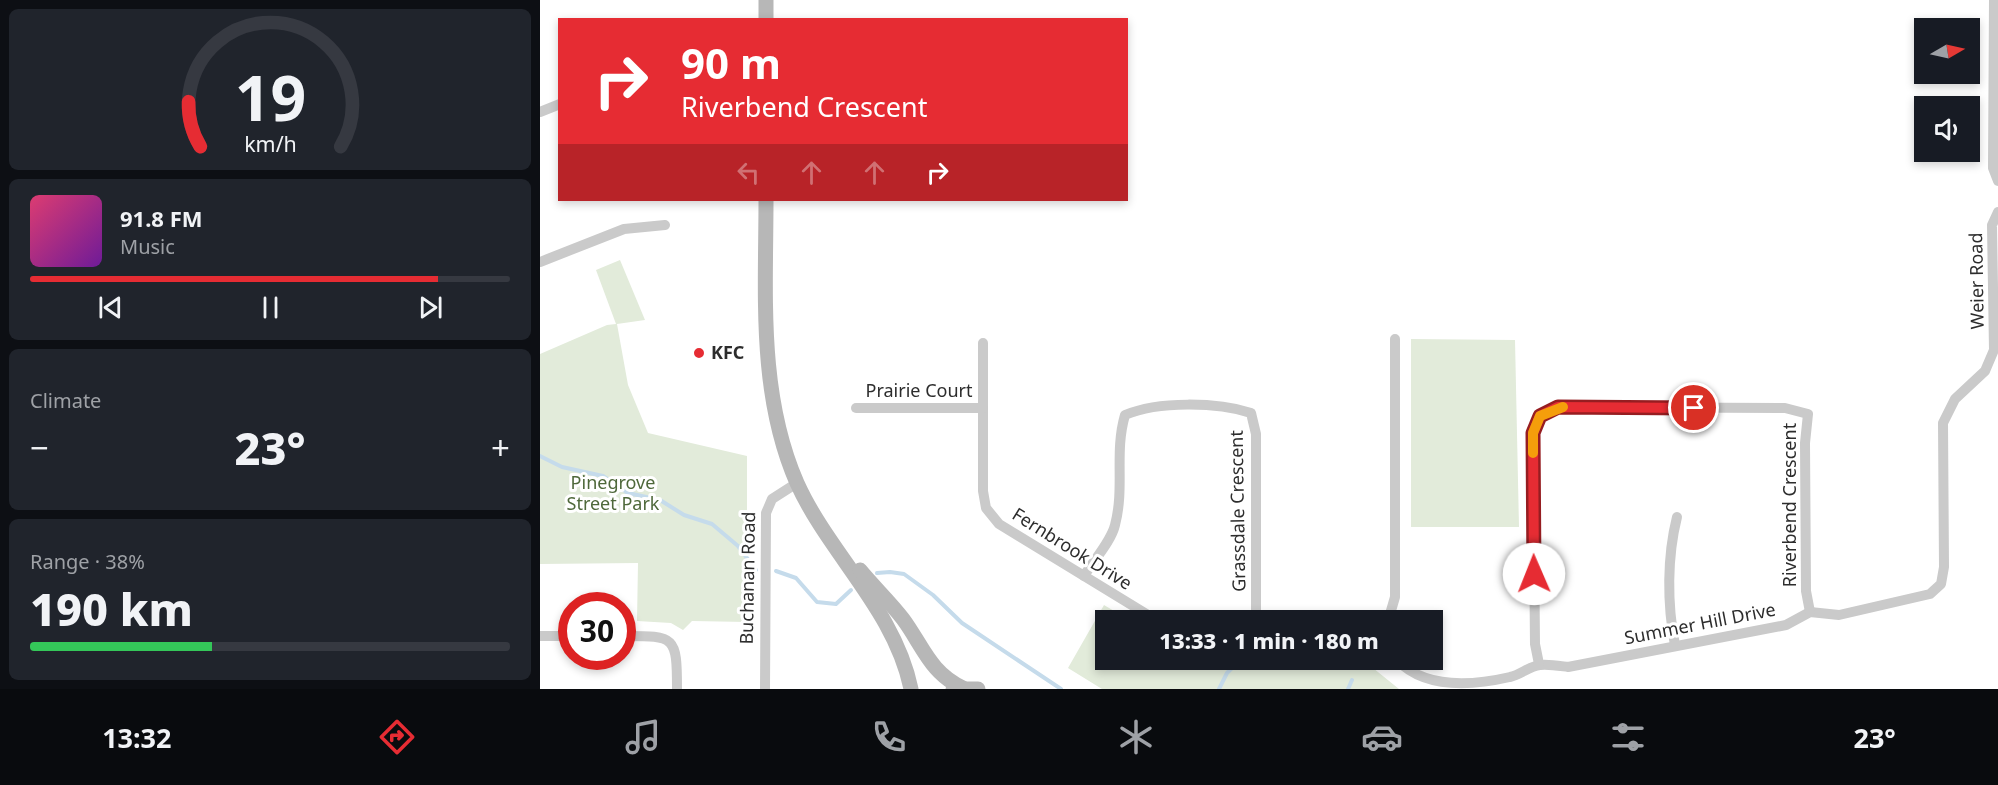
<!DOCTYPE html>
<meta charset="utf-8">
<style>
:root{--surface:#171b24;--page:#20242c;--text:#f1f3f6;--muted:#9ea1a6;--line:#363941;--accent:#e62c33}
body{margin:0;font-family:"Noto Sans",sans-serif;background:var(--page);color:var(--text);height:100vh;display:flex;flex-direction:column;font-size:22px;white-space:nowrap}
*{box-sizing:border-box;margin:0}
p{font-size:20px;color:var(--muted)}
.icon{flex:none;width:33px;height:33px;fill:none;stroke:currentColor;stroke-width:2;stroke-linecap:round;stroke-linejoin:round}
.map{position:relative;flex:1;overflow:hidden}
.details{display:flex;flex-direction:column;gap:9px;padding:9px;background:#0d0f14;width:540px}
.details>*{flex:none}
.hud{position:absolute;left:18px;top:18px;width:570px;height:183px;border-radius:0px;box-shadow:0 3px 9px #0003;background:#e62c33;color:#fff;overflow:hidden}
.needle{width:39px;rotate:81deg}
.controls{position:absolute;left:1374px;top:18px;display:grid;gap:12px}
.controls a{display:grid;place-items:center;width:66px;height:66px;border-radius:0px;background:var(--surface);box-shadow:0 3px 9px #0003;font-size:30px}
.speed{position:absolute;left:18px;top:592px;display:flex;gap:12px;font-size:30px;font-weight:700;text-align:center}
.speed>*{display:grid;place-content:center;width:78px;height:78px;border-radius:50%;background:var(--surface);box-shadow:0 3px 9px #0003;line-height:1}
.speed .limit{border:9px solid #d22;background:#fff;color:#111}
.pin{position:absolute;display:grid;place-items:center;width:51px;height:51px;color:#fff;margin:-26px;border:3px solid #fff;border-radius:50%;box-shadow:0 2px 6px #0007}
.me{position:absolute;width:66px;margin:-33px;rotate:359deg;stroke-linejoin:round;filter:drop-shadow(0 0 4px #0008)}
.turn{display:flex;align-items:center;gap:21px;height:126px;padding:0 24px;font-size:27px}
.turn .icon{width:78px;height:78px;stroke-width:2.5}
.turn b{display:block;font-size:42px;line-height:51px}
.lanes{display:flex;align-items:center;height:57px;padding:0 24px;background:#0003;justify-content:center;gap:30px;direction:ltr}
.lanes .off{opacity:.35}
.big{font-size:45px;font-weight:800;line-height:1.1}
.details .widget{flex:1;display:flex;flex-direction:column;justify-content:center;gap:9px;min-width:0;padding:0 21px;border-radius:9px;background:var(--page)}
.details .dial{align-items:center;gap:0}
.dial svg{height:156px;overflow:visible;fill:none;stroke:var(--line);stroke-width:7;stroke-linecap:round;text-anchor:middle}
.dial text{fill:var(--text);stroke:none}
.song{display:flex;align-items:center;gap:18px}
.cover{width:72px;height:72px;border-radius:9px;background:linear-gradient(135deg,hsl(340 70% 55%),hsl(280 70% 35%))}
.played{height:6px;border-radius:3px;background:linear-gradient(90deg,var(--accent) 85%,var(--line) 85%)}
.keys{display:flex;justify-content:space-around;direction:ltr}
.heat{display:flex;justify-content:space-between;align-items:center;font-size:33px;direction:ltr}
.charge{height:9px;border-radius:4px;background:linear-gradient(90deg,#34c759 38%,var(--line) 0)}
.trip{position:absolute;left:555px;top:610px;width:348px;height:60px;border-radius:0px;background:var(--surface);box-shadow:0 3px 9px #0003;font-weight:800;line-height:60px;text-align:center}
.tabs{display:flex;height:96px;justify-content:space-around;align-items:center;background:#090b0e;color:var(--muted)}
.tabs .icon{width:42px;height:42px}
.tabs .active{color:var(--accent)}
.tabs b{font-size:27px;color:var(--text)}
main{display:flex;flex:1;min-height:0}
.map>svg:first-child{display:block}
</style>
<main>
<section class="details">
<div class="widget dial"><svg viewBox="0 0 100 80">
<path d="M14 69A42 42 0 1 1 86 69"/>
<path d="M14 69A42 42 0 0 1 8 46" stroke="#e62c33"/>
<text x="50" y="56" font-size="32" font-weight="700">19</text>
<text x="50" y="72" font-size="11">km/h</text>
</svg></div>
<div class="widget">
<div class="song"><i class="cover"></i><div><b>91.8 FM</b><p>Music</p></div></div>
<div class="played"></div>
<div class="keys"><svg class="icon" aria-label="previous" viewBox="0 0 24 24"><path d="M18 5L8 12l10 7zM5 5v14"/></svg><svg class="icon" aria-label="pause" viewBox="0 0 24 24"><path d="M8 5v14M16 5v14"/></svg><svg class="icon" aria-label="next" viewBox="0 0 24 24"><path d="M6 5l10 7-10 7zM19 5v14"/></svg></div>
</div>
<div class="widget"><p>Climate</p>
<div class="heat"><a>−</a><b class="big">23°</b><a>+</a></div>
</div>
<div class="widget"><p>Range · 38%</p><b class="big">190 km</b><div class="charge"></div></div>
</section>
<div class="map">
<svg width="1458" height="689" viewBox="0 0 1458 689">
<rect width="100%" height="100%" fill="#fff"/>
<g fill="#e2ebda">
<path d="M80,260l25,60 -28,4 11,61 20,48 99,23v166l-55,-1 -9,9 -12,-7 -34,-2 1,-58 -98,1v-210l67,-29 9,-1 -20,-54z"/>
<path d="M871,339l104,1 4,187h-108z"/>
<path d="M564,605l27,16h-25v39h253l14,8 26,21h-297l-34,-21z"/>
</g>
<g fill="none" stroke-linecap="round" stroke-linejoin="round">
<g stroke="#c5dbeb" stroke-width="4">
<path d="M0,456l22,11 41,9 25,17 32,7 24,15 28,9 26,22 18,24"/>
<path d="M236,571l20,7 21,24 19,2 15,-14"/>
<path d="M337,573l13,-1 14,2 29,21 29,28 99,66"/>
<path d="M679,689l8,-16 13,-13"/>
<path d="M808,689l4,-9"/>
</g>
<g stroke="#cacaca" stroke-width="10">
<path d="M1454,0l-1,168 5,13"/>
<path d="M0,112l20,-8"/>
<path d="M0,262l84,-33 41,-4"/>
<path d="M443,343v148l3,17 13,16 149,91 18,6"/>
<path d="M316,408h127"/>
<path d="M544,576c9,-15 27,-34 31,-51 10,-38 -1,-72 10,-110 33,-14 92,-13 126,-2l5,21v187"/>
<path d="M848,621l7,-24v-258"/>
<path d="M0,636h32"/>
<path d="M82,636c53,0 55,-1 55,53"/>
<path d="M1135,645c-8,-41 -8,-88 2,-128"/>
<path d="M857,660c28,29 74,26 113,17 10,-2 20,-11 30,-12 9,-1 20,1 28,2l218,-42 24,-13 29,3 91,-21 11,-10 3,-17 -1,-144 12,-24 30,-28 9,-21 -2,-125 6,-13"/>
<path d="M999,664l-4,-20 -2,-211 7,-18 18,-8 227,1 23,6 -3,29 1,148 4,21"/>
<path d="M225,689l1,-176 6,-14 25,-16"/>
</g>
<g stroke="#b7b7b7" stroke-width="15">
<path d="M226,20v-20"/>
<path d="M226,200c0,94 -8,194 31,283 32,71 98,127 114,206"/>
<path d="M320,570c14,17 30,32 43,49 20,27 27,54 60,69"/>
<path d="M413,689h25"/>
</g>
</g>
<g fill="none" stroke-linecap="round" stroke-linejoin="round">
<defs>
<path id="route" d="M994,574l-1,-141 7,-17 18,-9 136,1"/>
</defs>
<use href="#route" stroke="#961d21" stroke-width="15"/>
<use href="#route" stroke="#e62c33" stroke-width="10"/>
<path stroke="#f59e0b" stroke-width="10" d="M993,453v-20l7,-17 23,-9"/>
</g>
<circle fill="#e62c33" stroke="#fff" stroke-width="2" cx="159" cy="353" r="6"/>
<g text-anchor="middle" stroke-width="6" stroke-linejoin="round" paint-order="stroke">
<g font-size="18" fill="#2d2d2d" stroke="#fff">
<text transform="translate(1437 281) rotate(-91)" y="6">Weier Road</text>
<text x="379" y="397">Prairie Court</text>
<text transform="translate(1250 505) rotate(-90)" y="6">Riverbend Crescent</text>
<text transform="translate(698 511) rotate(-91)" y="6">Grassdale Crescent</text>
<text transform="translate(532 549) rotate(32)" y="6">Fernbrook Drive</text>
<text transform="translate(208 578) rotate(-89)" y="6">Buchanan Road</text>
<text transform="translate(1160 624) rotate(-11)" y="6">Summer Hill Drive</text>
</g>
<g font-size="18" font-weight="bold" fill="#2d2d2d" stroke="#fff" text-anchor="start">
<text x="171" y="359">KFC</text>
</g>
<g font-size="18" fill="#4e683a" stroke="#fff">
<text x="73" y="489">Pinegrove<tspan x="73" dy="21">Street Park</tspan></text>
</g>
</g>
</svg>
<div class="controls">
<a><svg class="needle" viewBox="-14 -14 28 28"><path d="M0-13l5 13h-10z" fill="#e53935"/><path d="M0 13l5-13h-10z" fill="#9ea1a6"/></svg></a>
<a><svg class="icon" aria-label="sound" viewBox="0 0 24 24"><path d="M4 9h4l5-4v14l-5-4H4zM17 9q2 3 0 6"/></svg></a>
</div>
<div class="speed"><div class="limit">30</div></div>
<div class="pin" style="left:1154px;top:408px;background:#d93025"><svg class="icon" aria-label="arrive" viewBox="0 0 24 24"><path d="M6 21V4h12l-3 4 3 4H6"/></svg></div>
<svg class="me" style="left:994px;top:574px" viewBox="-20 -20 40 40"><circle r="19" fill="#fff"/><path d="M0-13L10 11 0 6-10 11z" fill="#e62c33"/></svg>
<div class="trip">13:33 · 1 min · 180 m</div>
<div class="hud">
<div class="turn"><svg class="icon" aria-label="right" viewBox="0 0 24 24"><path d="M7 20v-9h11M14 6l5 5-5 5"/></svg><div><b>90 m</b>Riverbend Crescent</div></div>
<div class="lanes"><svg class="icon off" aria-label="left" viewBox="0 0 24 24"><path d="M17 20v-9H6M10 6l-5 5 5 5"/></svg><svg class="icon off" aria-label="ahead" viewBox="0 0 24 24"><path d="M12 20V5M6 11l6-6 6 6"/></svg><svg class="icon off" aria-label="ahead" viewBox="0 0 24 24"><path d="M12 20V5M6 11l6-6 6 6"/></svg><svg class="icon" aria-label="right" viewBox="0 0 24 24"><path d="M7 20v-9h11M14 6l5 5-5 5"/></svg></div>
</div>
</div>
</main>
<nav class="tabs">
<b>13:32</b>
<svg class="icon active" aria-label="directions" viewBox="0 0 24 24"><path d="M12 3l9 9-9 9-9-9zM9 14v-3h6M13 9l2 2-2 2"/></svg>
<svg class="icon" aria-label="music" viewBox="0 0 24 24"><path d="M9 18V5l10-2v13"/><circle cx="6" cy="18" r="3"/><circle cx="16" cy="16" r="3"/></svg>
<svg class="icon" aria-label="phone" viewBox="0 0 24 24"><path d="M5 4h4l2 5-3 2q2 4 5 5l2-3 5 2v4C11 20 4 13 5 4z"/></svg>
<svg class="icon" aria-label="climate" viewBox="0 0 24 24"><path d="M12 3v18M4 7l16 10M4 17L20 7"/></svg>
<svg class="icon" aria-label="car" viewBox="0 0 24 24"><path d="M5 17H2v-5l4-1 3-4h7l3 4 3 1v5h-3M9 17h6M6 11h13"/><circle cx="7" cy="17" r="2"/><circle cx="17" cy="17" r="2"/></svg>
<svg class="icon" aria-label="filters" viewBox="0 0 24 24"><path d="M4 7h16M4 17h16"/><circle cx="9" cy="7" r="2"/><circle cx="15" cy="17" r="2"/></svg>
<b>23°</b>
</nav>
